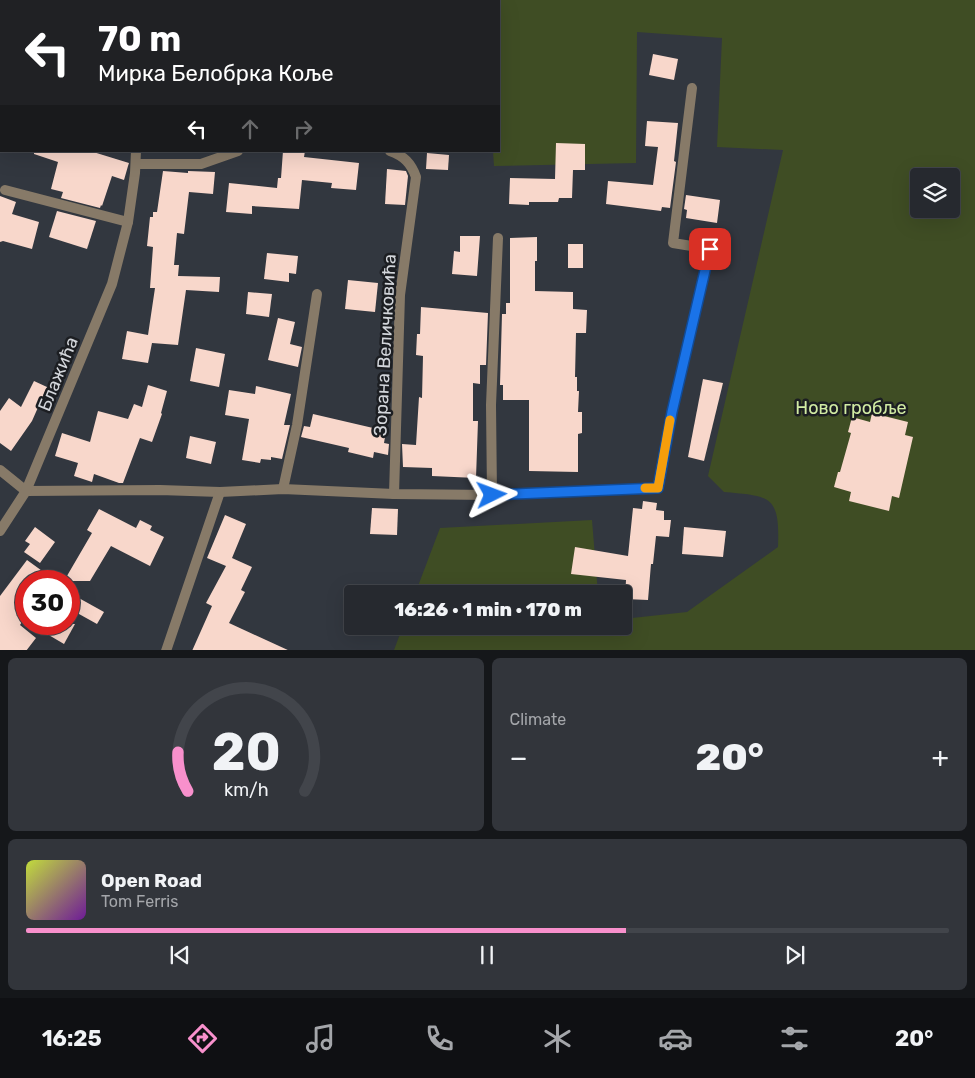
<!DOCTYPE html>
<meta charset="utf-8">
<style>
:root{--surface:#26292f;--page:#32353b;--text:#f1f3f6;--muted:#a4a6aa;--line:#42454b;--accent:#f890cc}
body{margin:0;font-family:Rubik,sans-serif;background:var(--page);color:var(--text);height:100vh;display:flex;flex-direction:column;font-size:19px;white-space:nowrap}
*{box-sizing:border-box;margin:0}
p{font-size:16px;color:var(--muted)}
.icon{flex:none;width:28px;height:28px;fill:none;stroke:currentColor;stroke-width:2;stroke-linecap:round;stroke-linejoin:round}
.map{position:relative;height:650px;overflow:hidden}
.panel{display:flex;flex-direction:column;gap:8px;padding:8px;background:#15171a;flex:1}
.panel>*{flex:none}
.guide{position:absolute;left:0px;top:0px;width:500px;height:152px;box-shadow:0 5px 20px #0002,0 0 0 1px var(--line);background:#202124;color:#fff;overflow:hidden}
.tools{position:absolute;left:910px;top:168px;display:grid;gap:10px}
.tools a{display:grid;place-items:center;width:50px;height:50px;border-radius:5px;background:var(--surface);box-shadow:0 5px 20px #0002,0 0 0 1px var(--line);font-size:25px}
.speed{position:absolute;left:15px;top:570px;display:flex;gap:10px;font-size:25px;font-weight:700;text-align:center}
.speed>*{display:grid;place-content:center;width:65px;height:65px;border-radius:50%;background:var(--surface);box-shadow:0 5px 20px #0002,0 0 0 1px var(--line);line-height:1}
.speed .limit{border:8px solid #d22;background:#fff;color:#111}
.pin{position:absolute;display:grid;place-items:center;width:42px;height:42px;color:#fff;margin:-21px;border-radius:10px;box-shadow:0 2px 8px #0006}
.me{position:absolute;width:55px;margin:-28px;rotate:87deg;stroke-linejoin:round;filter:drop-shadow(0 0 4px #0008)}
.turn{display:flex;align-items:center;gap:18px;height:105px;padding:0 15px;font-size:22px}
.turn .icon{width:65px;height:65px;stroke-width:2.5}
.turn b{display:block;font-size:35px;line-height:42px}
.lanes{display:flex;align-items:center;height:48px;padding:0 15px;background:#0003;justify-content:center;gap:25px;direction:ltr}
.lanes .off{opacity:.35}
.big{font-size:38px;font-weight:800;line-height:1.1}
.panel .tile{flex:1;display:flex;flex-direction:column;justify-content:center;gap:8px;min-width:0;padding:0 18px;border-radius:8px;background:var(--page)}
.panel .dial{align-items:center;gap:0}
.dial svg{height:130px;overflow:visible;fill:none;stroke:var(--line);stroke-width:7;stroke-linecap:round;text-anchor:middle}
.dial text{fill:var(--text);stroke:none}
.song{display:flex;align-items:center;gap:15px}
.cover{width:60px;height:60px;border-radius:8px;background:linear-gradient(135deg,hsl(70 70% 55%),hsl(280 70% 35%))}
.played{height:5px;border-radius:2px;background:linear-gradient(90deg,var(--accent) 65%,var(--line) 65%)}
.keys{display:flex;justify-content:space-around;direction:ltr}
.heat{display:flex;justify-content:space-between;align-items:center;font-size:28px;direction:ltr}
.panel .tiles{flex:1;display:grid;gap:8px;grid-template-columns:1fr 1fr}
.tile:last-child{grid-column:span 2}
.trip{position:absolute;left:344px;top:585px;width:288px;height:50px;border-radius:5px;background:var(--surface);box-shadow:0 5px 20px #0002,0 0 0 1px var(--line);font-weight:800;line-height:50px;text-align:center}
.dock{display:flex;height:80px;justify-content:space-around;align-items:center;background:#0f1013;color:var(--muted)}
.dock .icon{width:35px;height:35px}
.dock .on{color:var(--accent)}
.dock b{font-size:22px;color:var(--text)}
.map>svg:first-child{display:block}
</style>
<div class="map">
<svg width="975" height="651" viewBox="0 0 975 651">
<rect width="100%" height="100%" fill="#32373f"/>
<g fill="#3f4d24" fill-rule="evenodd">
<path d="M0,0h177l1,1h-177l-1,63z"/>
<path d="M205,0h770v650h-581l9,-24h219l1,-7 64,-7 91,-65c2,-51 -7,-51 -54,-55l-16,-16 75,-326 -66,-3 5,-109 -85,-6 -1,131 -142,3 -1,-15h6v-150h-295zM919,176h32v33h-32z"/>
<path d="M592,520l6,74h-183l25,-66z"/>
</g>
<g fill="#f8d7cb">
<path d="M653,54l25,5 -4,21 -25,-5z"/>
<path d="M647,121l31,2 -4,38 2,1 -6,46 -8,-1 -1,4 -55,-7 2,-23 45,4 5,-38 -13,-1z"/>
<path d="M556,143l29,1v26h-12l-1,28h-13l-1,4h-29v3l-20,-1 1,-26 45,1z"/>
<path d="M34,151h56l39,12 -1,3 -4,14 -12,-4 -10,30 -1,-1 -1,3 -39,-10 2,-6 -12,-3 7,-27 -24,-8z"/>
<path d="M283,151h22l-1,6 55,6 -3,27 -25,-2 1,-5 -30,-3 -3,29 -47,-3v8l-26,-2 3,-29 48,5 1,-10h3z"/>
<path d="M427,153l22,2 -1,15 -22,-1z"/>
<path d="M387,169l19,2 2,5 -3,29 -20,-1z"/>
<path d="M163,171l25,2v-2l27,1 -2,22 -24,-2 -5,42 -7,-1 -3,32h5l-1,11 42,1 -1,15 -33,-2 -8,55 -26,-2 -4,20 -26,-4 5,-28 21,4 7,-47h-5l3,-41 -6,-1 3,-29h3v-5h4z"/>
<path d="M686,195l34,5 -3,23 -31,-5 1,-8 -3,-1z"/>
<path d="M0,196l16,6 -4,12 27,8 -7,27 -29,-8 -3,1z"/>
<path d="M57,211l39,10 -9,28 -38,-12z"/>
<path d="M460,236h20l-3,40 -25,-2 2,-23 6,1z"/>
<path d="M537,237v24h-2v30l38,1v17l14,1 -1,23h-10l-1,44h2v14h2l-1,21h4v21l-4,1v38l-49,-1v-71h-26v-15h-3l2,-71h4v-11h4v-65z"/>
<rect x="568" y="244" width="15" height="24"/>
<path d="M267,253l31,3 -2,18 -7,-1v9l-25,-3z"/>
<path d="M348,280l30,3 -3,29 -30,-3z"/>
<path d="M248,292l24,2 -3,23 -23,-3z"/>
<path d="M421,307l67,6 -2,52h-6v19l-7,-1v38h5l-2,57 -44,-2v-8l-29,-1 -1,-23 14,1 3,-48 3,1 1,-42 -7,-1 1,-21h3z"/>
<path d="M278,318l17,4 -5,22 12,3 -4,20 -30,-7z"/>
<path d="M196,348l29,6 -6,33 -29,-6z"/>
<path d="M703,379l20,4 -19,78 -16,-4z"/>
<path d="M34,381l13,6 -15,34 -21,30 -11,-8v-32l9,-13 12,9z"/>
<path d="M148,385l19,6 -6,22 1,1 -10,28 -12,-4 -17,45h-4l-25,-9 -2,8 -18,-6 4,-13 -23,-7 7,-23 28,9 8,-31 30,8 6,-15 8,3z"/>
<path d="M256,386l35,8 -7,31h6l-8,34 -11,-2v3l-10,-1 -1,4 -18,-3 7,-41 -24,-4 4,-25 26,4z"/>
<path d="M872,413l36,9 -3,13 8,2 -14,61 -7,-2 -3,15 -40,-10 2,-9 -17,-5 4,-15h2l11,-39 -3,-1 4,-15 18,5z"/>
<path d="M313,414l73,17 -2,12 5,1 -1,11 -14,-3 -1,6 -25,-6 1,-4 -48,-11 3,-11 6,1z"/>
<path d="M190,436l26,6 -5,22 -25,-6z"/>
<path d="M643,501l14,2 -1,7 8,1v9h7l-2,17 -13,-1 -3,28h-2l-3,36 -23,-1 1,-19 -55,-6 4,-27 53,9 5,-48 9,1z"/>
<path d="M372,508l26,1 -1,26 -27,-1z"/>
<path d="M99,509l37,19 4,-8 12,6 -2,4 14,7 -14,29 -39,-20 -21,35h-26l28,-48 -5,-3z"/>
<path d="M225,515l21,9 -14,34 20,9 -11,23 4,2 -16,31 61,28h-98l20,-45 -6,-3 20,-37 -19,-8z"/>
<path d="M35,527l20,15 -15,21 -16,-11 6,-8 -5,-3z"/>
<path d="M684,527l42,4 -3,26 -41,-3z"/>
<path d="M27,560l29,21h-30v34l-6,10 16,13 -10,13h-26v-55z"/>
<path d="M77,597l27,15 -7,12 -27,-15z"/>
<path d="M53,624h22l-11,20 -17,-10z"/>
</g>
<g fill="none" stroke-linecap="round" stroke-linejoin="round">
<g stroke="#877a68" stroke-width="10">
<path d="M293,1l4,-1"/>
<path d="M0,64h1"/>
<path d="M390,151c14,5 21,12 26,26l-16,118 -6,199"/>
<path d="M136,164h65l37,-13"/>
<path d="M5,190l123,32"/>
<path d="M0,470l26,21 134,-1 60,2 63,-3 111,5 98,1 166,-7 14,-76 38,-163 -37,-6 19,-155"/>
<path d="M283,489l14,-64 20,-131"/>
<path d="M492,495l-1,-90 7,-167"/>
<path d="M0,531l26,-40 86,-207 16,-62 7,-49 1,-22"/>
<path d="M166,651l54,-159"/>
</g>
</g>
<g fill="none" stroke-linecap="round" stroke-linejoin="round">
<defs>
<path id="route" d="M492,495l166,-7 14,-76 38,-163"/>
</defs>
<use href="#route" stroke="#114b97" stroke-width="12"/>
<use href="#route" stroke="#1a73e8" stroke-width="9"/>
<path stroke="#f59e0b" stroke-width="9" d="M645,488h13l12,-68"/>
</g>
<g text-anchor="middle" stroke-width="5" stroke-linejoin="round" paint-order="stroke">
<g font-size="18" fill="#d3d6db" stroke="#1c1e22">
<text transform="translate(385 345) rotate(-87)" y="6">Зорана Величковића</text>
<text transform="translate(58 374) rotate(-68)" y="6">Блажића</text>
</g>
<g font-size="18" fill="#d1eba3" stroke="#1c1e22">
<text x="851" y="414">Ново гробље</text>
</g>
</g>
</svg>
<div class="tools">
<a><svg class="icon" aria-label="layers" viewBox="0 0 24 24"><path d="M12 4l9 5-9 5-9-5zM3 14l9 5 9-5"/></svg></a>
</div>
<div class="speed"><div class="limit">30</div></div>
<div class="pin" style="left:710px;top:249px;background:#d93025"><svg class="icon" aria-label="arrive" viewBox="0 0 24 24"><path d="M6 21V4h12l-3 4 3 4H6"/></svg></div>
<svg class="me" style="left:492px;top:495px" viewBox="-20 -20 40 40"><path d="M0-17L14 15 0 8-14 15z" fill="#1a73e8" stroke="#fff" stroke-width="4"/></svg>
<div class="trip">16:26 · 1 min · 170 m</div>
<div class="guide">
<div class="turn"><svg class="icon" aria-label="left" viewBox="0 0 24 24"><path d="M17 20v-9H6M10 6l-5 5 5 5"/></svg><div><b>70 m</b>Мирка Белобрка Коље</div></div>
<div class="lanes"><svg class="icon" aria-label="left" viewBox="0 0 24 24"><path d="M17 20v-9H6M10 6l-5 5 5 5"/></svg><svg class="icon off" aria-label="ahead" viewBox="0 0 24 24"><path d="M12 20V5M6 11l6-6 6 6"/></svg><svg class="icon off" aria-label="right" viewBox="0 0 24 24"><path d="M7 20v-9h11M14 6l5 5-5 5"/></svg></div>
</div>
</div>
<section class="panel">
<div class="tiles">
<div class="tile dial"><svg viewBox="0 0 100 80">
<path d="M14 69A42 42 0 1 1 86 69"/>
<path d="M14 69A42 42 0 0 1 8 45" stroke="#f890cc"/>
<text x="50" y="56" font-size="32" font-weight="700">20</text>
<text x="50" y="72" font-size="11">km/h</text>
</svg></div>
<div class="tile"><p>Climate</p>
<div class="heat"><a>−</a><b class="big">20°</b><a>+</a></div>
</div>
<div class="tile">
<div class="song"><i class="cover"></i><div><b>Open Road</b><p>Tom Ferris</p></div></div>
<div class="played"></div>
<div class="keys"><svg class="icon" aria-label="previous" viewBox="0 0 24 24"><path d="M18 5L8 12l10 7zM5 5v14"/></svg><svg class="icon" aria-label="pause" viewBox="0 0 24 24"><path d="M8 5v14M16 5v14"/></svg><svg class="icon" aria-label="next" viewBox="0 0 24 24"><path d="M6 5l10 7-10 7zM19 5v14"/></svg></div>
</div>
</div>
</section>
<nav class="dock">
<b>16:25</b>
<svg class="icon on" aria-label="directions" viewBox="0 0 24 24"><path d="M12 3l9 9-9 9-9-9zM9 14v-3h6M13 9l2 2-2 2"/></svg>
<svg class="icon" aria-label="music" viewBox="0 0 24 24"><path d="M9 18V5l10-2v13"/><circle cx="6" cy="18" r="3"/><circle cx="16" cy="16" r="3"/></svg>
<svg class="icon" aria-label="phone" viewBox="0 0 24 24"><path d="M5 4h4l2 5-3 2q2 4 5 5l2-3 5 2v4C11 20 4 13 5 4z"/></svg>
<svg class="icon" aria-label="climate" viewBox="0 0 24 24"><path d="M12 3v18M4 7l16 10M4 17L20 7"/></svg>
<svg class="icon" aria-label="car" viewBox="0 0 24 24"><path d="M5 17H2v-5l4-1 3-4h7l3 4 3 1v5h-3M9 17h6M6 11h13"/><circle cx="7" cy="17" r="2"/><circle cx="17" cy="17" r="2"/></svg>
<svg class="icon" aria-label="filters" viewBox="0 0 24 24"><path d="M4 7h16M4 17h16"/><circle cx="9" cy="7" r="2"/><circle cx="15" cy="17" r="2"/></svg>
<b>20°</b>
</nav>
